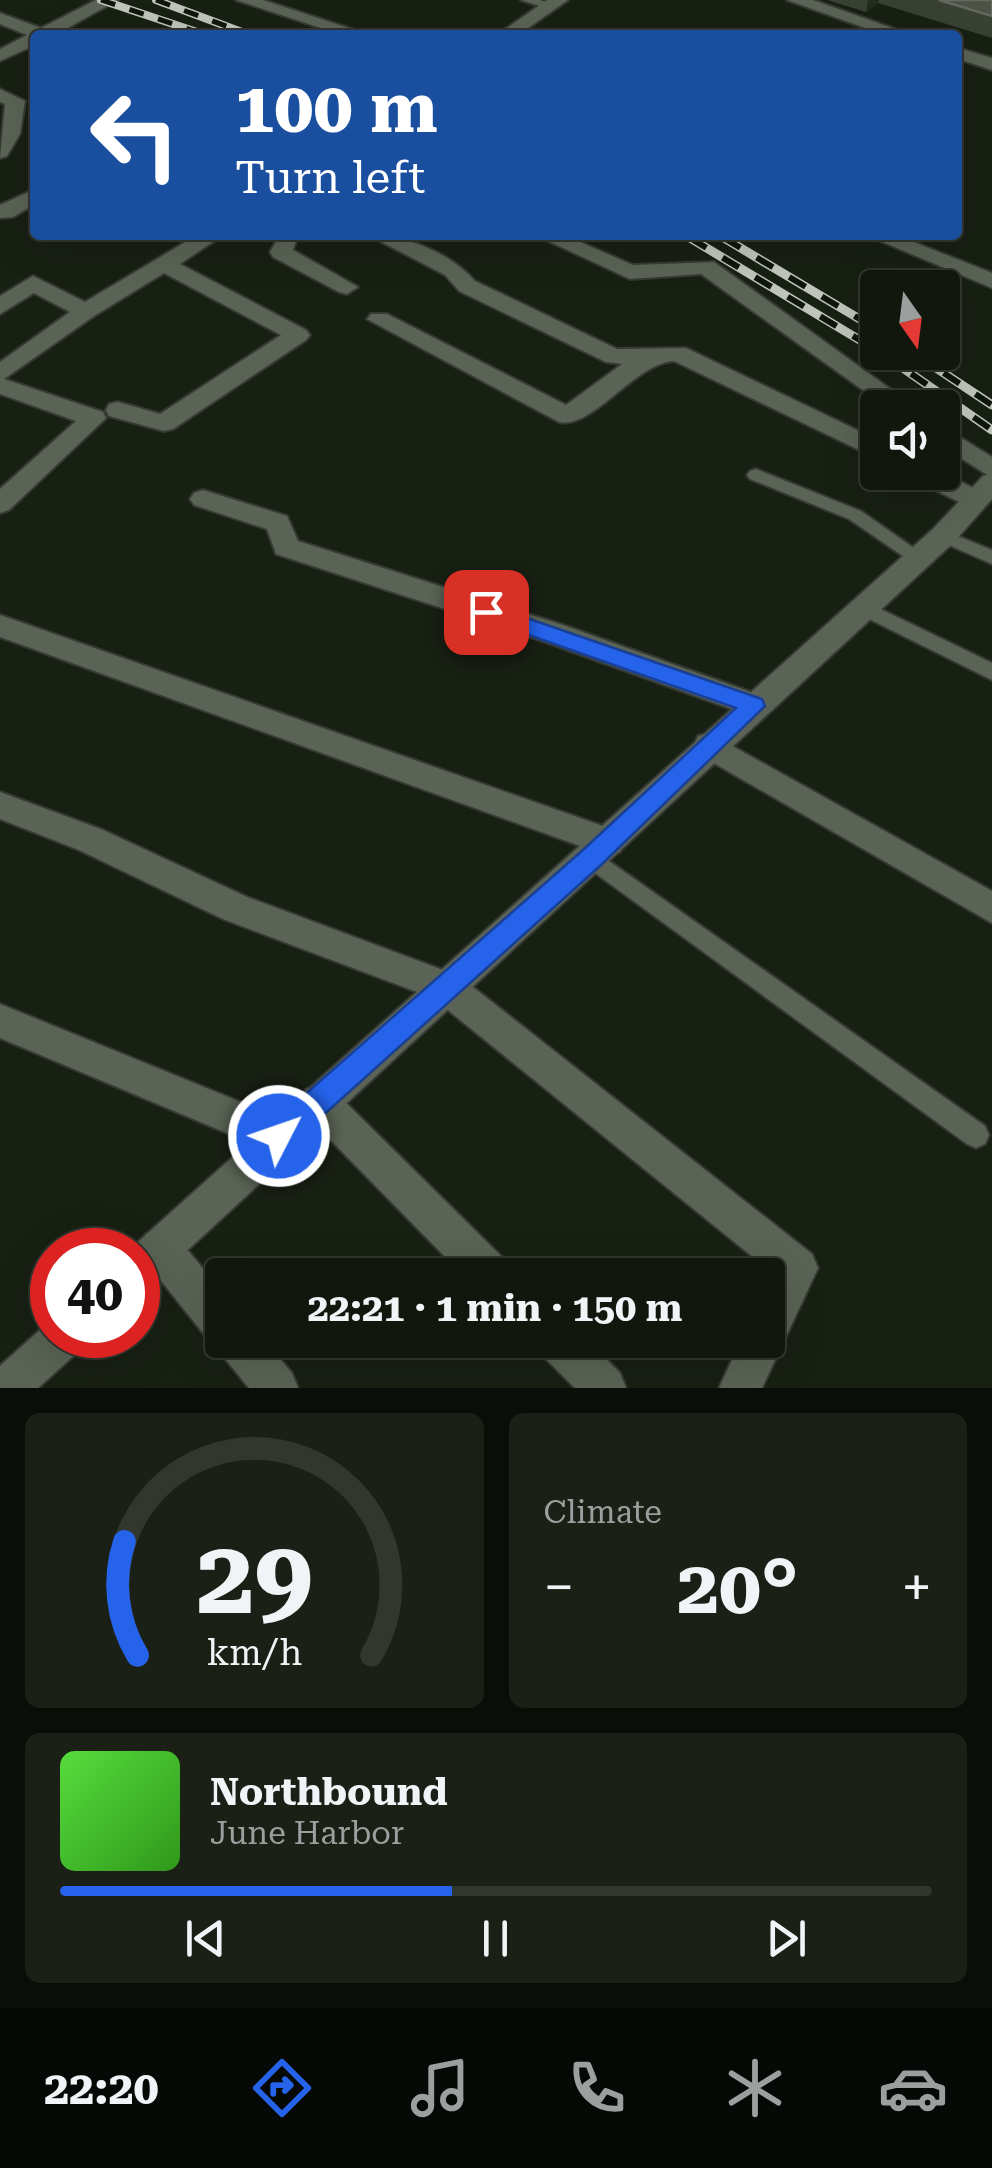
<!DOCTYPE html>
<meta charset="utf-8">
<style>
:root{--surface:#12170e;--page:#1b2017;--text:#f1f3f6;--muted:#9c9f9e;--line:#31362e;--accent:#2563eb}
body{margin:0;font-family:"Roboto Serif",serif;background:var(--page);color:var(--text);height:100vh;display:flex;flex-direction:column;font-size:38px;white-space:nowrap}
*{box-sizing:border-box;margin:0}
p{font-size:32px;color:var(--muted)}
.icon{flex:none;width:55px;height:55px;fill:none;stroke:currentColor;stroke-width:2;stroke-linecap:round;stroke-linejoin:round}
.map{position:relative;height:1388px;overflow:hidden}
.side{display:flex;flex-direction:column;gap:25px;padding:25px;background:#0a0d08;flex:1}
.side>*{flex:none}
.top-card{position:absolute;left:30px;top:30px;width:932px;height:210px;border-radius:10px;box-shadow:0 10px 40px #0002,0 0 0 2px var(--line);background:#1a4fa0;color:#fff;overflow:hidden}
.needle{width:65px;rotate:166deg}
.controls{position:absolute;left:860px;top:270px;display:grid;gap:20px}
.controls a{display:grid;place-items:center;width:100px;height:100px;border-radius:10px;background:var(--surface);box-shadow:0 10px 40px #0002,0 0 0 2px var(--line);font-size:50px}
.speed{position:absolute;left:30px;top:1228px;display:flex;gap:20px;font-size:50px;font-weight:700;text-align:center}
.speed>*{display:grid;place-content:center;width:130px;height:130px;border-radius:50%;background:var(--surface);box-shadow:0 10px 40px #0002,0 0 0 2px var(--line);line-height:1}
.speed .limit{border:15px solid #d22;background:#fff;color:#111}
.pin{position:absolute;display:grid;place-items:center;width:85px;height:85px;color:#fff;margin:-42px;border-radius:20px;box-shadow:0 5px 15px #0006}
.me{position:absolute;width:110px;margin:-55px;rotate:49deg;stroke-linejoin:round;filter:drop-shadow(0 0 8px #0008)}
.turn{display:flex;align-items:center;gap:35px;height:210px;padding:0 40px;font-size:45px}
.turn .icon{width:130px;height:130px;stroke-width:2.5}
.turn b{display:block;font-size:70px;line-height:85px}
.big{font-size:75px;font-weight:700;line-height:1.1}
.side .widget{flex:1;display:flex;flex-direction:column;justify-content:center;gap:15px;min-width:0;padding:0 35px;border-radius:15px;background:var(--page)}
.side .dial{align-items:center;gap:0}
.dial svg{height:260px;overflow:visible;fill:none;stroke:var(--line);stroke-width:7;stroke-linecap:round;text-anchor:middle}
.dial text{fill:var(--text);stroke:none}
.song{display:flex;align-items:center;gap:30px}
.cover{width:120px;height:120px;border-radius:15px;background:linear-gradient(135deg,hsl(110 70% 55%),hsl(110 70% 35%))}
.played{height:10px;border-radius:5px;background:linear-gradient(90deg,var(--accent) 45%,var(--line) 45%)}
.keys{display:flex;justify-content:space-around;direction:ltr}
.heat{display:flex;justify-content:space-between;align-items:center;font-size:55px;direction:ltr}
.side .tiles{flex:1;display:grid;gap:25px;grid-template-columns:1fr 1fr}
.widget:last-child{grid-column:span 2}
.trip{position:absolute;left:205px;top:1258px;width:580px;height:100px;border-radius:10px;background:var(--surface);box-shadow:0 10px 40px #0002,0 0 0 2px var(--line);font-weight:700;line-height:100px;text-align:center}
.dock{display:flex;height:160px;justify-content:space-around;align-items:center;background:#070906;color:var(--muted)}
.dock .icon{width:70px;height:70px}
.dock .selected{color:var(--accent)}
.dock b{font-size:45px;color:var(--text)}
.map>svg:first-child{display:block}
</style>
<div class="map">
<svg width="992" height="1388" viewBox="0 0 992 1388">
<rect width="100%" height="100%" fill="#181f13"/>
<g fill="none" stroke-linecap="round" stroke-linejoin="round">
<defs>
<g id="service">
<path d="M521,0h19l15,6 -6,3z"/>
<path d="M756,469l105,42 67,47 -3,5h-12l-64,-44 -99,-40 -3,-4 3,-4z"/>
<path d="M943,530l49,20v14l-55,-24 -3,-4z"/>
<path d="M864,601l128,62v17l-135,-67 -2,-5z"/>
<path d="M592,849l393,277 4,9 -4,9 -9,4 -9,-4 -383,-279 -3,-7 3,-7z"/>
</g>
<g id="minor">
<path d="M236,0h27l107,35h-28z"/>
<path d="M547,0h21l-50,35h-21z"/>
<path d="M787,0h26l99,35h-27z"/>
<path d="M958,48l34,10v12l-34,-11z"/>
<path d="M0,89l25,12 -5,33 -13,22 -7,2 5,-54 -5,-2z"/>
<path d="M35,189v15l-22,13 -13,1v-13z"/>
<path d="M197,235h26l-43,29 126,66 4,5 -4,5 -133,89 -9,2 -55,-15 -3,-6 3,-6 9,-2 42,12 121,-79 -117,-62 -70,43 -90,63 99,33 3,6 -97,92 -9,3v-24l76,-68 -76,-27v-32l70,-50 -36,-19 -34,21v-18l33,-20 52,26z"/>
<path d="M273,235h25l-5,15 65,37 -11,7 -8,-2 -66,-35 -3,-5 7,-12z"/>
<path d="M368,235c38,0 81,17 107,46l142,68 69,-1 192,92v19l-204,-98c-39,2 -82,69 -115,61l-192,-103 4,-5h16l179,91 56,-41 -16,-2 -147,-71 -14,-16z"/>
<path d="M535,235h29l69,30 81,-3 203,146h-29l-187,-134 -71,5z"/>
<path d="M866,235h30l96,38v15z"/>
<path d="M942,426l50,31v21l-50,-32z"/>
<path d="M907,472h35l43,22 4,6 -4,6h-18l-56,-28z"/>
<path d="M203,490l84,26 11,25 265,84 202,72 4,8 -4,8 -11,4 -211,-76 -267,-87 -9,-25 -73,-24 -4,-6 4,-6z"/>
<path d="M0,615l620,217 4,10 -4,10 -12,4 -608,-219z"/>
<path d="M709,733l283,158v32l-294,-169 -4,-9 4,-9z"/>
<path d="M0,792l103,38 144,67 212,79 353,278 6,14 -56,120h-43l22,-48h27v-53l6,-13 -341,-276 -210,-79 -144,-69 -79,-31z"/>
<path d="M0,1004l292,119 6,13 -6,13 -13,6 -279,-117z"/>
<path d="M319,1084l13,5 174,172 6,14h-49l-157,-160 -6,-13 6,-13z"/>
<path d="M160,1228l14,6 48,57v49h42l28,33 6,15h-49l-27,-33 -5,-13 -10,-4 -61,-76 -6,-14 6,-14z"/>
<path d="M536,1340h51l33,33 6,15h-51l-33,-33z"/>
</g>
<g id="tertiary">
<path d="M96,0h22l-63,35h-20v10l-35,16v-12l27,-14 -27,-11v-11l41,15z"/>
<path d="M992,473v26l-39,44 -801,740 -14,6v-39h-9l804,-721 50,-53z"/>
<path d="M52,1319v16h34l-6,15 -42,38h-38v-22z"/>
</g>
</defs>
<use href="#service" stroke="#353a33" stroke-width="4"/>
<use href="#minor" stroke="#353a33" stroke-width="4"/>
<use href="#tertiary" stroke="#353a33" stroke-width="4"/>
<use href="#service" fill="#5a6355" fill-rule="evenodd"/>
<use href="#minor" fill="#5a6355" fill-rule="evenodd"/>
<use href="#tertiary" fill="#5a6355" fill-rule="evenodd"/>
<defs>
<g id="rail-far1">
<path d="M101,0l105,35"/>
<path d="M156,0l94,35"/>
<path d="M686,235l9,5"/>
<path d="M720,235l9,5"/>
</g>
<g id="rail">
<path d="M690,238l188,113"/>
<path d="M724,238l154,92"/>
<path d="M880,352l112,78"/>
<path d="M912,352l80,53"/>
</g>
</defs>
<use href="#rail-far1" stroke="#bfc5bc" stroke-width="8"/>
<use href="#rail" stroke="#bfc5bc" stroke-width="9"/>
<use href="#rail-far1" stroke="#0f160b" stroke-width="5" stroke-dasharray="15" stroke-linecap="butt"/>
<use href="#rail" stroke="#0f160b" stroke-width="6" stroke-dasharray="19" stroke-linecap="butt"/>
</g>
<path fill="#394034" d="M827,0h165v38l-114,-35 -12,9z"/>
<path fill="#242b1f" d="M868,0h11l-1,3 -12,9z"/>
<path fill="#4b5246" stroke="#63695e" stroke-width="2.5" d="M939,0h53v16z"/>
<path fill="#2563eb" stroke="#184099" stroke-width="2.5" d="M486,604l276,95 3,7 -164,159 -312,281 -10,5 -10,-5 -4,-10 4,-10 314,-276 153,-142 -258,-91 -3,-5 3,-6z"/>
</svg>
<div class="controls">
<a><svg class="needle" viewBox="-14 -14 28 28"><path d="M0-13l5 13h-10z" fill="#e53935"/><path d="M0 13l5-13h-10z" fill="#9c9f9e"/></svg></a>
<a><svg class="icon" aria-label="sound" viewBox="0 0 24 24"><path d="M4 9h4l5-4v14l-5-4H4zM17 9q2 3 0 6"/></svg></a>
</div>
<div class="speed"><div class="limit">40</div></div>
<div class="pin" style="left:486px;top:612px;background:#d93025"><svg class="icon" aria-label="arrive" viewBox="0 0 24 24"><path d="M6 21V4h12l-3 4 3 4H6"/></svg></div>
<svg class="me" style="left:279px;top:1136px" viewBox="-20 -20 40 40"><circle r="17" fill="#2563eb" stroke="#fff" stroke-width="3"/><path d="M0-11L8 9 0 5-8 9z" fill="#fff"/></svg>
<div class="trip">22:21 · 1 min · 150 m</div>
<div class="top-card">
<div class="turn"><svg class="icon" aria-label="left" viewBox="0 0 24 24"><path d="M17 20v-9H6M10 6l-5 5 5 5"/></svg><div><b>100 m</b>Turn left</div></div>
</div>
</div>
<section class="side">
<div class="tiles">
<div class="widget dial"><svg viewBox="0 0 100 80">
<path d="M14 69A42 42 0 1 1 86 69"/>
<path d="M14 69A42 42 0 0 1 10 34" stroke="#2563eb"/>
<text x="50" y="56" font-size="32" font-weight="700">29</text>
<text x="50" y="72" font-size="11">km/h</text>
</svg></div>
<div class="widget"><p>Climate</p>
<div class="heat"><a>−</a><b class="big">20°</b><a>+</a></div>
</div>
<div class="widget">
<div class="song"><i class="cover"></i><div><b>Northbound</b><p>June Harbor</p></div></div>
<div class="played"></div>
<div class="keys"><svg class="icon" aria-label="previous" viewBox="0 0 24 24"><path d="M18 5L8 12l10 7zM5 5v14"/></svg><svg class="icon" aria-label="pause" viewBox="0 0 24 24"><path d="M8 5v14M16 5v14"/></svg><svg class="icon" aria-label="next" viewBox="0 0 24 24"><path d="M6 5l10 7-10 7zM19 5v14"/></svg></div>
</div>
</div>
</section>
<nav class="dock">
<b>22:20</b>
<svg class="icon selected" aria-label="directions" viewBox="0 0 24 24"><path d="M12 3l9 9-9 9-9-9zM9 14v-3h6M13 9l2 2-2 2"/></svg>
<svg class="icon" aria-label="music" viewBox="0 0 24 24"><path d="M9 18V5l10-2v13"/><circle cx="6" cy="18" r="3"/><circle cx="16" cy="16" r="3"/></svg>
<svg class="icon" aria-label="phone" viewBox="0 0 24 24"><path d="M5 4h4l2 5-3 2q2 4 5 5l2-3 5 2v4C11 20 4 13 5 4z"/></svg>
<svg class="icon" aria-label="climate" viewBox="0 0 24 24"><path d="M12 3v18M4 7l16 10M4 17L20 7"/></svg>
<svg class="icon" aria-label="car" viewBox="0 0 24 24"><path d="M5 17H2v-5l4-1 3-4h7l3 4 3 1v5h-3M9 17h6M6 11h13"/><circle cx="7" cy="17" r="2"/><circle cx="17" cy="17" r="2"/></svg>
</nav>
